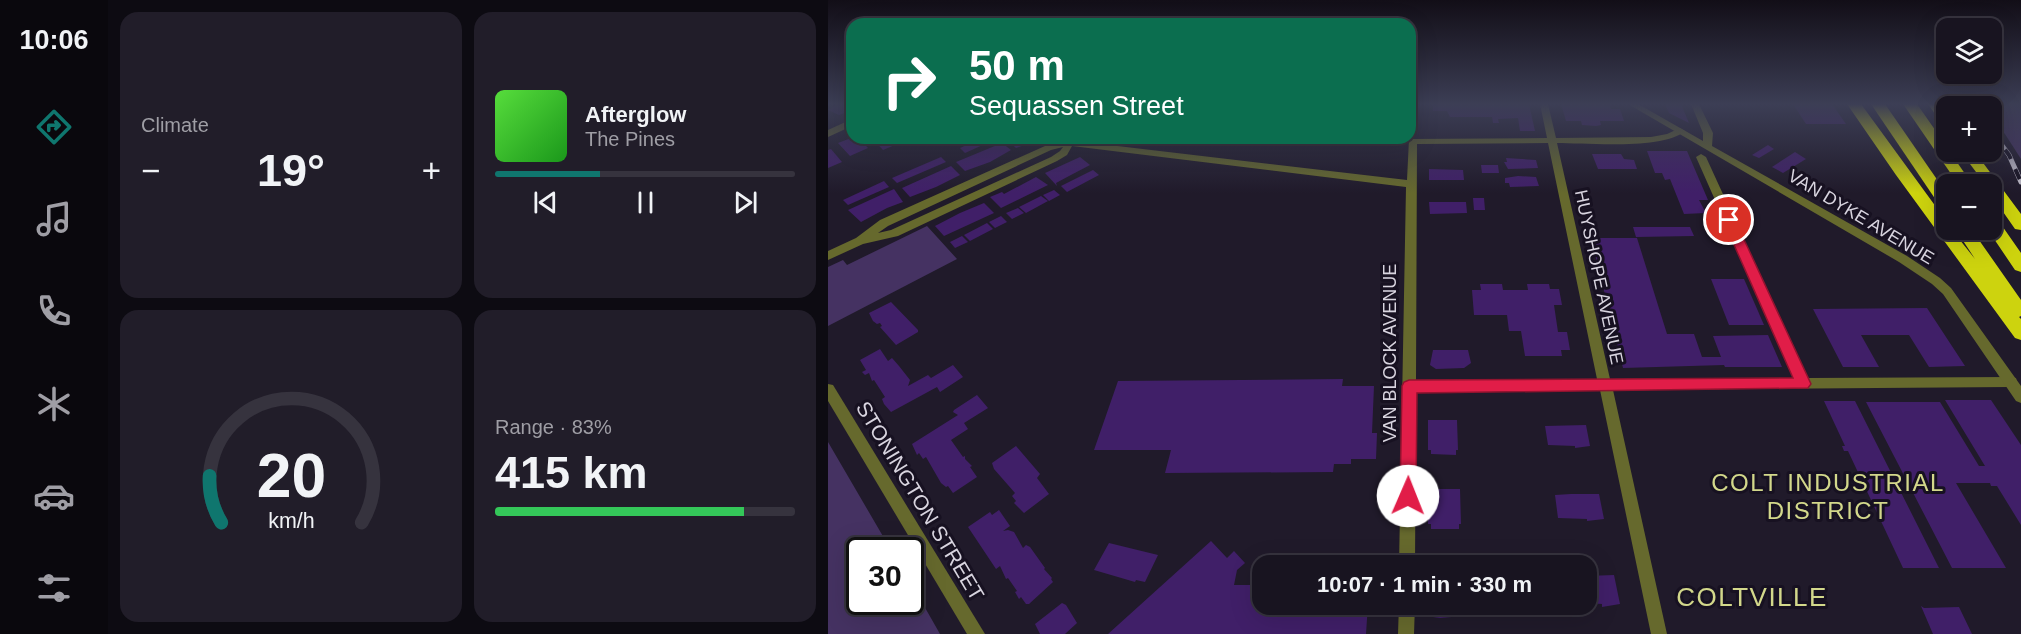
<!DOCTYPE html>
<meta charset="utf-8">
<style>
:root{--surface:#181420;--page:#211d29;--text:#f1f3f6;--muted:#9f9ea5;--line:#36333e;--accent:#0f766e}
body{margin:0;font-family:Arial,sans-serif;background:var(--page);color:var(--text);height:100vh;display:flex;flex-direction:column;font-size:22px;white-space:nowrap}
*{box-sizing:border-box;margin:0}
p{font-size:20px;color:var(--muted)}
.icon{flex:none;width:33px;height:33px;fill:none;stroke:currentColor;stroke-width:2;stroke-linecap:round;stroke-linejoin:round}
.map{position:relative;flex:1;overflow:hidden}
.sheet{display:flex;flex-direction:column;gap:12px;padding:12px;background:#0d0b12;width:720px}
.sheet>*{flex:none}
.hud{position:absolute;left:18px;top:18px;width:570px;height:126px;border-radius:18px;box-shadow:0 6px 24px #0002,0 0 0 2px var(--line);background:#0b6e4f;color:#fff;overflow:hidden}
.controls{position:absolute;left:1108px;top:18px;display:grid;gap:12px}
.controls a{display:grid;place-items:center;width:66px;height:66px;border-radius:12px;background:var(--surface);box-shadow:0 6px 24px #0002,0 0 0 2px var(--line);font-size:30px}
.speed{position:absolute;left:18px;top:537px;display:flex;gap:12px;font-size:30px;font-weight:700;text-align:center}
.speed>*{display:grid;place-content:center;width:78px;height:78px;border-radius:50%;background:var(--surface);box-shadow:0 6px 24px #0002,0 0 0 2px var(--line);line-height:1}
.speed .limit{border:3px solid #111;border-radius:9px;background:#fff;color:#111}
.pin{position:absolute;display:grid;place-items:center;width:51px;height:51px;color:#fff;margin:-26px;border:3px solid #fff;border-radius:50%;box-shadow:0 2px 6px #0007}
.me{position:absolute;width:66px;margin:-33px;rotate:1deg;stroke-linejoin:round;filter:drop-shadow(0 0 4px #0008)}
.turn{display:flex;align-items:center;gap:21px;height:126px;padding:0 24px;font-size:27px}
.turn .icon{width:78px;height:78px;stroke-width:2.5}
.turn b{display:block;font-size:42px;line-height:51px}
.big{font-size:45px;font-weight:700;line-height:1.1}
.sheet .card{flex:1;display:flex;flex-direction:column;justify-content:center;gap:9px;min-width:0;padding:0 21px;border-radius:18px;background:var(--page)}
.sheet .dial{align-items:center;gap:0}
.dial svg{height:156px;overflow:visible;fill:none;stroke:var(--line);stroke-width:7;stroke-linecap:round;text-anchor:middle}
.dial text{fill:var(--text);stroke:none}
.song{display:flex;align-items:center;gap:18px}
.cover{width:72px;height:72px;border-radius:9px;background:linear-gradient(135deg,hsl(110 70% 55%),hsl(120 70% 35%))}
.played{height:6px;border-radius:3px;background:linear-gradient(90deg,var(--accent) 35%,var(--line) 35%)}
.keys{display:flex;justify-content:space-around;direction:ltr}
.heat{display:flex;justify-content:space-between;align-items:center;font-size:33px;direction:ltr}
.charge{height:9px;border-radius:4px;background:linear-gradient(90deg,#34c759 83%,var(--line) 0)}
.sheet .tiles{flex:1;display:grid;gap:12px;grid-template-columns:repeat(2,1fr)}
.trip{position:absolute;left:424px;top:555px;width:345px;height:60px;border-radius:18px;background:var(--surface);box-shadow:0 6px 24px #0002,0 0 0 2px var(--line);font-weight:700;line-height:60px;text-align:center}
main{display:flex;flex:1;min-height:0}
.menu{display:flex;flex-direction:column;width:108px;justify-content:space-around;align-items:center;background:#0a080d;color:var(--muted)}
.menu .icon{width:42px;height:42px}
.menu .active{color:var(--accent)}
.menu b{font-size:27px;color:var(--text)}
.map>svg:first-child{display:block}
</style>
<main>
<nav class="menu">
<b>10:06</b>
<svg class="icon active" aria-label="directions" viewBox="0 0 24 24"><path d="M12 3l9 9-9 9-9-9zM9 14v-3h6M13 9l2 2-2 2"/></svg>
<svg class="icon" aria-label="music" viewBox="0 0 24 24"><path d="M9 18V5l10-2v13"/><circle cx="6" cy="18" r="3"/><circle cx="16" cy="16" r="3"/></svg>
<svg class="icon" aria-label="phone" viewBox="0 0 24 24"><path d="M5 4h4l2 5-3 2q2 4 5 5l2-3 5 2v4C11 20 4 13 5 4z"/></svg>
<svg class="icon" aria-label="climate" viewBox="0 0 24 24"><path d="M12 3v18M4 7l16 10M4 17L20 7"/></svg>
<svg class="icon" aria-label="car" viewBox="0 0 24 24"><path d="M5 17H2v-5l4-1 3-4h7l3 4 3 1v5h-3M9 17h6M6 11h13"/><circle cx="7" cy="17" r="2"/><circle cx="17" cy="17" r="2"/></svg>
<svg class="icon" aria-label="filters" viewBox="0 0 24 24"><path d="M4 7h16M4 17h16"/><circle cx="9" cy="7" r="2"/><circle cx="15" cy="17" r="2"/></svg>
</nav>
<section class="sheet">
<div class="tiles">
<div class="card"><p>Climate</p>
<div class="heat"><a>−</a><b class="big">19°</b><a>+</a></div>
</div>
<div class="card">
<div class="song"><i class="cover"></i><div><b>Afterglow</b><p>The Pines</p></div></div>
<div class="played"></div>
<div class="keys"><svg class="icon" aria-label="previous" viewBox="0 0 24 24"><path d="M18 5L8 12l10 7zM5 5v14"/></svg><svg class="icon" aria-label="pause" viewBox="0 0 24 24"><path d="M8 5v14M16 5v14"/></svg><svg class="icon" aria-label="next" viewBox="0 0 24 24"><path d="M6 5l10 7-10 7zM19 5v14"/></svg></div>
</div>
<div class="card dial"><svg viewBox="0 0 100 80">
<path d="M14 69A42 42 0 1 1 86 69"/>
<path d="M14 69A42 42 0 0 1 8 45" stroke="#0f766e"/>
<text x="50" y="56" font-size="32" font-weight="700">20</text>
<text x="50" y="72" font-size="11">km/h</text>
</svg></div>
<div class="card"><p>Range · 83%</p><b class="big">415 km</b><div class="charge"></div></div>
</div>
</section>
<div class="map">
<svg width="1193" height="634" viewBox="0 0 1193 634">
<rect width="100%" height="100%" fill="#201a2a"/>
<g fill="#453262">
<path d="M1145,104h48v55l-16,-25 -13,-14v-14h-15z"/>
<path d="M99,226l30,33 -129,67v-59l15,-7 4,5z"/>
<path d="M0,442l63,108h-31v52h50l1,-19 29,51h-112z"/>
</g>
<g fill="#401f68">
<path d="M10,104h14v6l-13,5 -11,-5z"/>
<path d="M605,104h96l6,27h-15l-2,-13 -20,1 1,4h-6l-1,-6h-42l-3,-6h-14z"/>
<path d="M733,104h48l2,5h9l4,12h-24l1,4 -5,1 -14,-1 -1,-4h-15z"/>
<path d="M837,104h16l8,19 -20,-10z"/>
<path d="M965,104h39l14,20h-40z"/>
<path d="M23,138h8l9,10 -18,8 -12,-13z"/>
<path d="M44,138h27l3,4 -19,8z"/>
<path d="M184,138h32l-28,10 -9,-8z"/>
<path d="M152,139l5,5 -20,9 -5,-5z"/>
<path d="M174,143l9,7 -21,12 -25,9 -9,-9z"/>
<path d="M940,145l6,4 -15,9 -7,-3z"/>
<path d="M3,149l11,13 -14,6v-18z"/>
<path d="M819,151h40l21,49h-9l7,13 -22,1 -14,-35 -5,1 -3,-7h-7z"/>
<path d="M967,152l11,7 -23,14 -11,-6z"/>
<path d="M764,154h29l3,5 10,1 3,9h-39z"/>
<path d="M113,157l5,5 -49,21 -5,-5z"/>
<path d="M252,157l10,8 -21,11 -13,7 1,3 -12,-13z"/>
<path d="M678,158l30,2 2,8 -30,1 -4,-7h3z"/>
<path d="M653,165h17l1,8h-17z"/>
<path d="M123,166l9,9 -24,12 -26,10 -8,-9z"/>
<path d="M601,169l34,1 1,10h-35z"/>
<path d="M265,170l6,5 -32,17 -6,-6z"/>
<path d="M690,176l18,1 3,9 -29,1 -1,-4h-4v-5z"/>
<path d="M208,177l12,8 -47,23 -11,-11 12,-5 2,2z"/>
<path d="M56,181l5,6 -41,18 -5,-5z"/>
<path d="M66,189l9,13 -16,6 -26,14 -13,-12z"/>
<path d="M226,190l6,5 -11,6 -6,-6z"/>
<path d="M213,196l7,5 -22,12 -7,-6z"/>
<path d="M645,198h11l1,12h-11z"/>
<path d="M601,202h37l1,11 -37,1z"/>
<path d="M156,203l10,10 -50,23 -9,-10 25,-13z"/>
<path d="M190,208l6,5 -12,6 -6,-6z"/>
<path d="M173,216l6,6 -12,6 -6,-6z"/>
<path d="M159,223l6,6 -23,12 -6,-6z"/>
<path d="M805,227h57l4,9 -58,1z"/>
<path d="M134,236l6,6 -13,6 -5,-6z"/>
<path d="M763,238h46l30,96h27l8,23h19l-8,-21 55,-1 14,32h-57l-1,-2 -101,3z"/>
<path d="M883,279h33l20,46h-35z"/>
<path d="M652,284h22l1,6h25l-1,-6h22l1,5h9l3,16h-8l4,27h9l3,18h-9l1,6h-37l-4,-25h-12l-2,-16h-33l-2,-25h9z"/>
<path d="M63,302l27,28v2l-22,13 -16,-18 2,-1 -2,-3 -3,1 -4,-3 -4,-8z"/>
<path d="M1099,308l38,58 -36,1 -20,-32h-48l18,32h-36l-30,-58z"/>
<path d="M52,349l8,12 4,-3 7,8 11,14 -2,6 20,-11 3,3 22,-13 10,12 -23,15 -3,-5 -46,25 -7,-8 -2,-5 3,-2 -11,-17 -2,1 -3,-8 -4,2 -3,-3 4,-2 -6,-10z"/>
<path d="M605,350h35l3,13 -7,5 -28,1 -6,-4z"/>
<path d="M515,379l-1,7h32l-2,47h5l-1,26h-25v5h-17l-1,8 -168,1 6,-23h-77l24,-69z"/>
<path d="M149,395l11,13 -24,15 4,6 -17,11 12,17 2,-1v3l7,7 -2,1 7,10 -24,16 -5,-7 -2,1 -5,-4 -15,-26 -3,2 -4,-6 -2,2 -5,-11 46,-29 -5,-3 1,-2z"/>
<path d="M1117,400h46l30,45v80l-24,-39h-6l-1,-3h-34l50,85h-54l-86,-166h74l39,64h6z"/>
<path d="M996,401h31l84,167h-36l-55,-117h-4l-2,-5h3z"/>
<path d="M600,420h29l1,30h-2v5l-25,-1v-4h-3z"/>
<path d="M758,425l4,21 -15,2v-2l-27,-1 -3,-19z"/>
<path d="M188,446l24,28 -3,4 12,16 -25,19 -10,-10 2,-2 -4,-5 3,-3 -21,-24 -2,-6z"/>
<path d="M600,489h32l1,35h-2v5h-28v-5h-3z"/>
<path d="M743,494h28l5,25 -17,2v-2l-29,-1 -3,-23z"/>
<path d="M171,510l11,16 -7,5 5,-1 6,2 9,16 3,-3 4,2 15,21 -1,1 8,9 -1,1 2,3 -24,22h-3l-5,-7 -2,2 -4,-7 2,-1 -9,-13 -2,1 -6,-13 -4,3 -28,-42 22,-15 2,3z"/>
<path d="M383,541l16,17 7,-7 11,12 -8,7 -3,15h29v19h105l-2,30h-258z"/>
<path d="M281,543l49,12 -13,27 -9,-2 -1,2 -41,-12z"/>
<path d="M786,575l6,29 -18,3v-3l-15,-1v-27z"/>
<path d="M234,603l4,2 11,18 -12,11h-25l-5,-10z"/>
<path d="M601,604h36v7l-3,-1 1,6 -23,2 -7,-1z"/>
<path d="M1093,606l3,2 35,-1 13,27h-39z"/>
</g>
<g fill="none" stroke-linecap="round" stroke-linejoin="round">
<g fill="#66692d" fill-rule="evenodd">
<path d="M712,104h8l8,34 95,-1 16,-3 13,-6 5,3c-22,19 -98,12 -128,12l53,236 184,-1 -98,-221 5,-3 5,3 101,221 204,-1 5,1 1,4 -1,4 -5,1 -398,3 54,244h-16l-51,-244 -184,1 -1,175h-16l7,-379 -334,-41 -5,9 -10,6 -159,75 -35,8 -35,16v-9l28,-13 24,-18 165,-74 21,-5 2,-3h8l-1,3 332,39 2,-41 138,-1zM720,143l49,236 -181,2 1,-237zM235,147l-3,4 -9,6 -160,73 -13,3 10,-7 163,-76z"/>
<path d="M24,119v7l-24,11v-7z"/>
<path d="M0,384l5,1 152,249h-18l-139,-233z"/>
<path d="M571,604h16l-1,30h-16z"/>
</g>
<path fill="#66692d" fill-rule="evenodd" d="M800,104h10l65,37v-8l-12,-29h8l14,29 -1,13 195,110 33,22 11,10 70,98v17l-5,-2 -73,-107 -11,-10 -33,-22z"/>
<g fill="#cdd30e" fill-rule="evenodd">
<path d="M1019,104h14l86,118v8h5l23,29 -19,-29h16l49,70v16l-2,1 2,2v21l-6,-2 -119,-163z"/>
<path d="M1043,104h14l62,90v16l-5,-1z"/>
<path d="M1075,104h14l30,43v5h3l22,32h-14z"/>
<path d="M1100,104h14l5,7v14l-5,-1z"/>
<path d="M1133,152h14l46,62v16l-6,-1 -23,-33v-12h-7z"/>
<path d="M1164,219l6,1 23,33v19l-6,-2 -27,-40h4z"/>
</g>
<defs>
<g id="rail">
<path d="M1137,104l2,2"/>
<path d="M1164,132l17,23 12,27"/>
</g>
</defs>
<use href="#rail" stroke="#c3bfcb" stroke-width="5"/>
<use href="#rail" stroke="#171121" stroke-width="4" stroke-dasharray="11" stroke-linecap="butt"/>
</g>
<linearGradient id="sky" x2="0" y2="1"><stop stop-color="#120e17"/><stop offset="0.54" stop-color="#3c3e55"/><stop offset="1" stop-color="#3c3e55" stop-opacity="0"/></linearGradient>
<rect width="1193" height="193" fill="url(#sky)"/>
<path fill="#e11d48" stroke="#92132f" stroke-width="1.5" d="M901,216l6,4 76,164 -3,4 -391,5 -1,103 -2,5 -6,3 -6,-3 -2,-5 2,-110 2,-4 5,-2 384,-2 -70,-158z"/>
<g text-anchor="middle" stroke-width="6" stroke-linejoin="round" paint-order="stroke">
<g font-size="18" fill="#d8d4df" stroke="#171121">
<text transform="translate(1033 217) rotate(31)" y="6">VAN DYKE AVENUE</text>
<text transform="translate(771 277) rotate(78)" y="6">HUYSHOPE AVENUE</text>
<text transform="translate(562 353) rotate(-90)" y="6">VAN BLOCK AVENUE</text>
</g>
<g font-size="21" fill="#d8d4df" stroke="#171121">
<text transform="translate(92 501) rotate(59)" y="7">STONINGTON STREET</text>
</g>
<g font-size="24" letter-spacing="1.5" fill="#d3d88b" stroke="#171121">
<text x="1000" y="491">COLT INDUSTRIAL<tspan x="1000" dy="28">DISTRICT</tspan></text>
</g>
<g font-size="26" letter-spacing="1.5" fill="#d3d88b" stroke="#171121">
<text x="924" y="606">COLTVILLE</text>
</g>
</g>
</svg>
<div class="controls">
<a><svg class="icon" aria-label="layers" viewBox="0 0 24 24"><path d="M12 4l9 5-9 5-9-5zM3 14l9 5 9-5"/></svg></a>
<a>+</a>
<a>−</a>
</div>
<div class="speed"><div class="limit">30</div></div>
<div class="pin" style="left:901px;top:220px;background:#d93025"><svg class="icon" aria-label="arrive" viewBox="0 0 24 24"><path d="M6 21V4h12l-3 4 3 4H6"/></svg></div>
<svg class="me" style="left:580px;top:496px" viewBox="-20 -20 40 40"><circle r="19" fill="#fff"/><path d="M0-13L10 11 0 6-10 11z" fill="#e11d48"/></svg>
<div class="trip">10:07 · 1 min · 330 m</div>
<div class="hud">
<div class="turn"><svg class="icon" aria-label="right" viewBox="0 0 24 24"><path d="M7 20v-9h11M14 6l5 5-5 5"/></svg><div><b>50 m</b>Sequassen Street</div></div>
</div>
</div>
</main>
